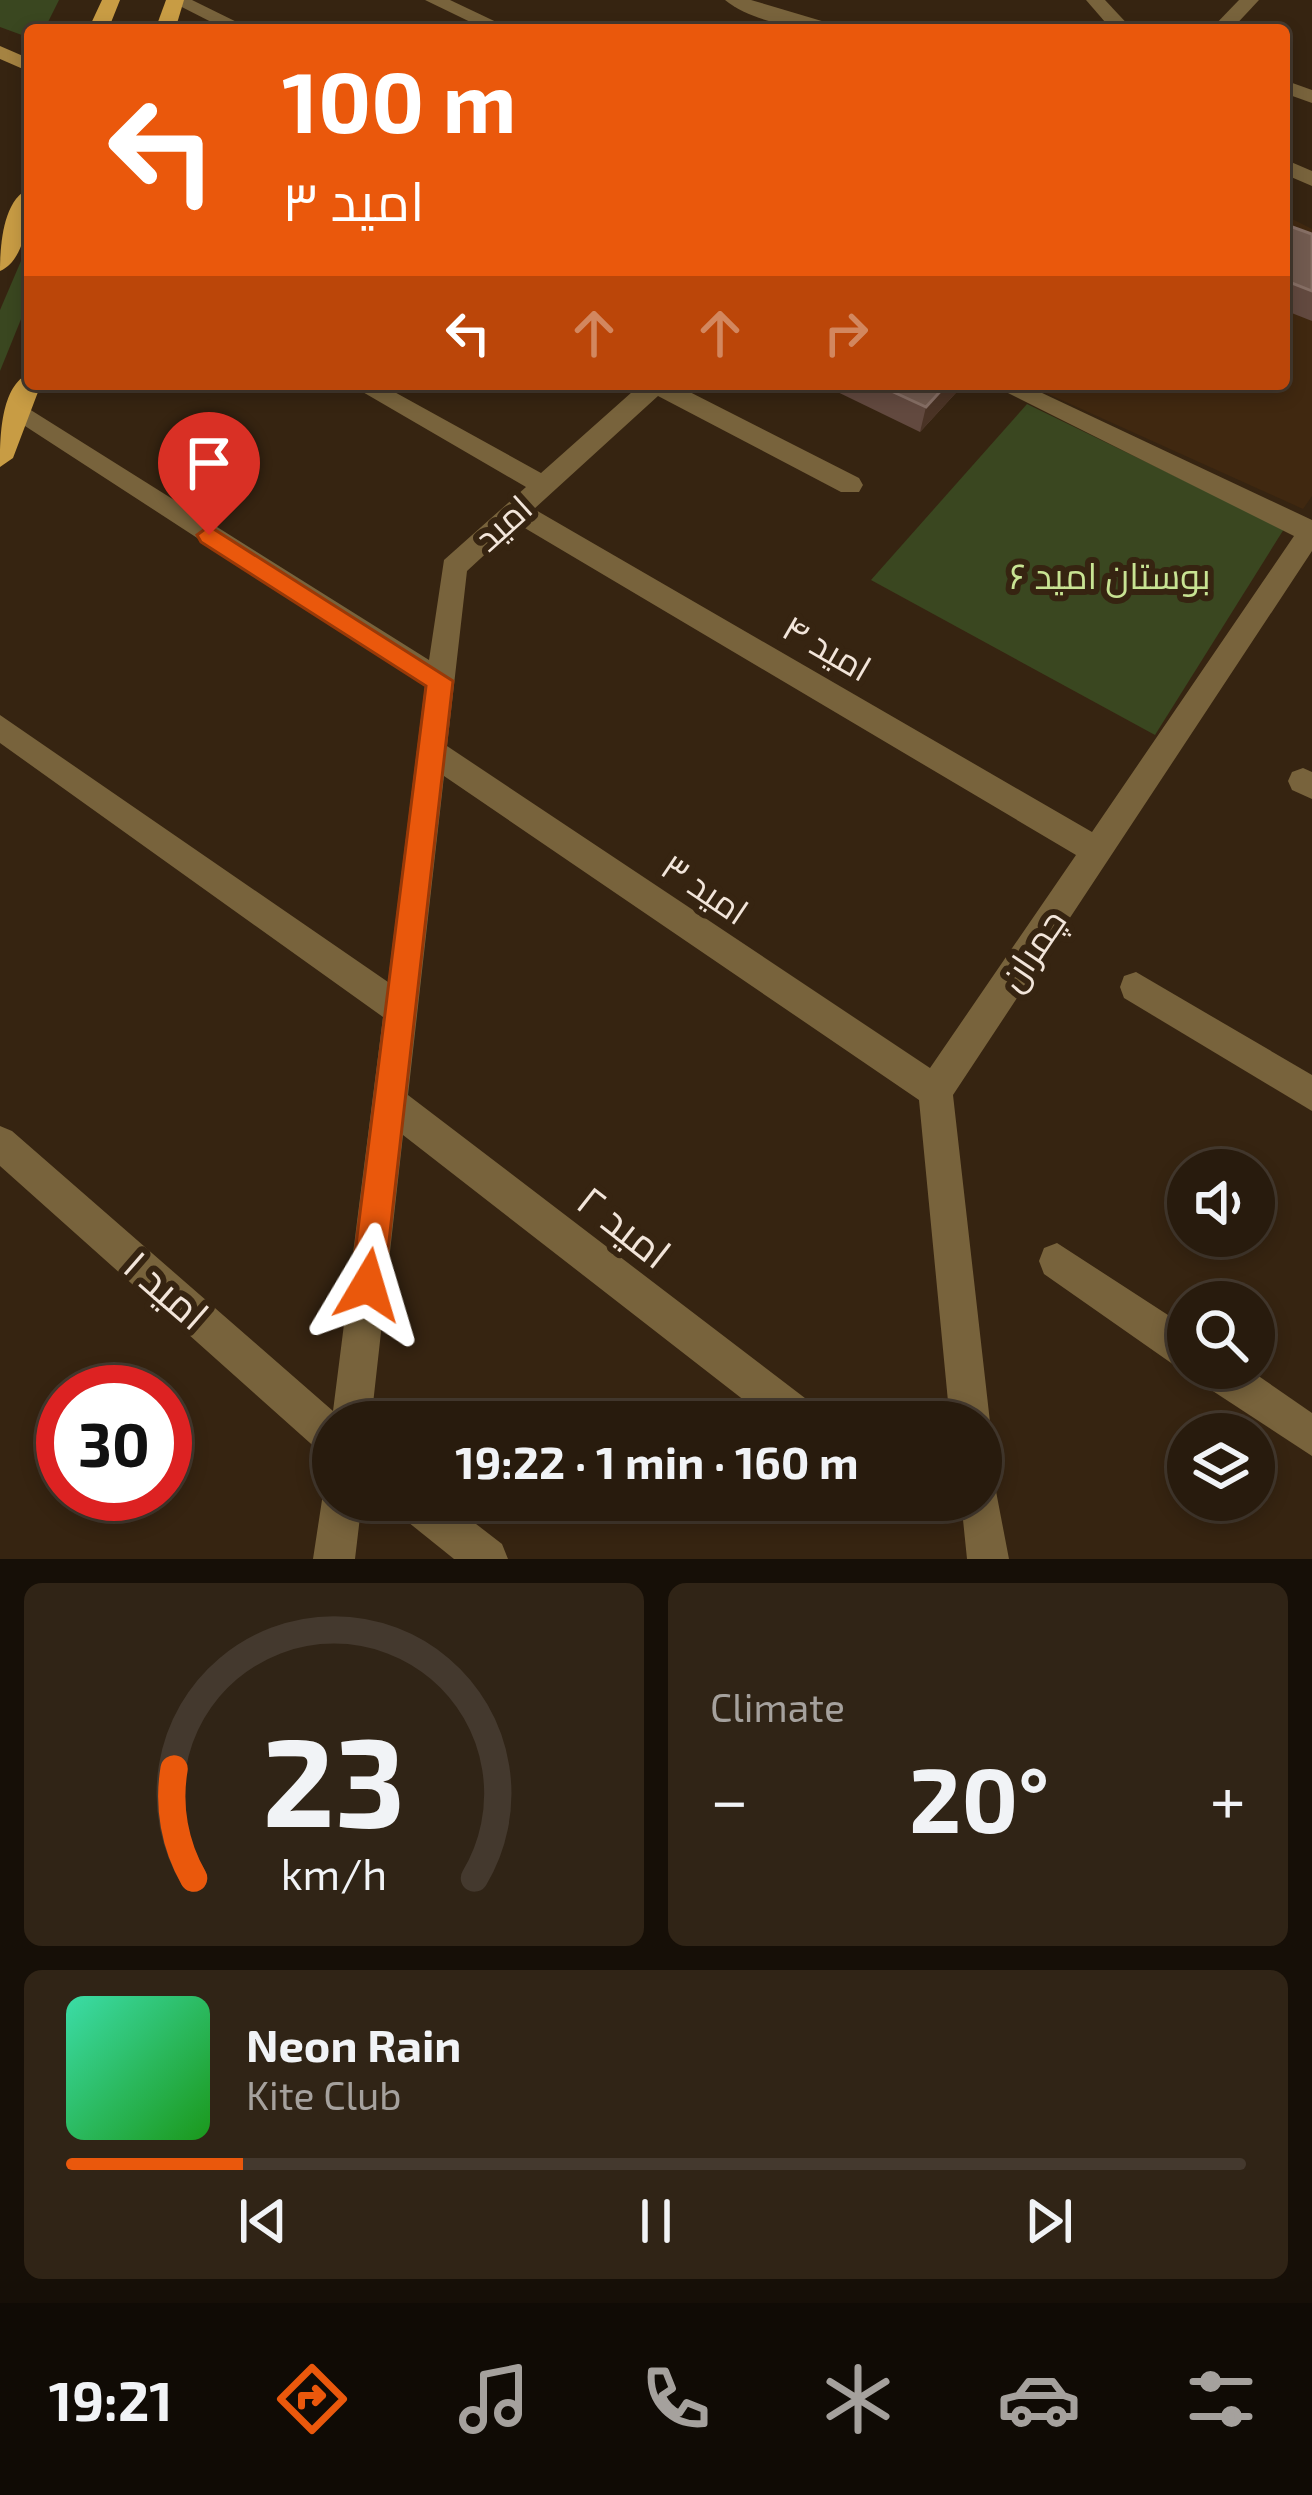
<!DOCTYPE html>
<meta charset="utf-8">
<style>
:root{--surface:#281b0d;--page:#302416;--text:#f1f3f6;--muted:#a5a19d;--line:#44392e;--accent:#ea580c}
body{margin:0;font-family:"Exo 2",Cairo,sans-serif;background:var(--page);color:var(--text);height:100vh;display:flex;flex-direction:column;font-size:45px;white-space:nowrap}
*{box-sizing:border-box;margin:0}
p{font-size:39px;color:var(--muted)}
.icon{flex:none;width:66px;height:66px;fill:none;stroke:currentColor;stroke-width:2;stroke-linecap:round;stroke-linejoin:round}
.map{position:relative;height:1559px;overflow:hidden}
.drawer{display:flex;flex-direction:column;gap:24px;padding:24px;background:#160f07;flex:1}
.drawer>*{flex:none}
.guide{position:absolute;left:24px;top:24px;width:1266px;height:366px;border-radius:12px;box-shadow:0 6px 18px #0003,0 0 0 3px var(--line);background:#ea580c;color:#fff;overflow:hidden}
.buttons{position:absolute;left:1167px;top:1149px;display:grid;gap:24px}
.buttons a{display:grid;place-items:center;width:108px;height:108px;border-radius:50%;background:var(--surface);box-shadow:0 6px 18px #0003,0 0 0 3px var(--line);font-size:60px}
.speed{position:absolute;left:36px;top:1365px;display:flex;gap:24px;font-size:60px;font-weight:700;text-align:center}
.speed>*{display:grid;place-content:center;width:156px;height:156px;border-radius:50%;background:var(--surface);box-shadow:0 6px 18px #0003,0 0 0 3px var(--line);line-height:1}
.speed .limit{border:18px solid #d22;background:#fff;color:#111}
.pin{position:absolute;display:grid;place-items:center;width:102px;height:102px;color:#fff;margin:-123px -51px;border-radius:50% 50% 50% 0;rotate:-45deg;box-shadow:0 0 12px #0007}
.pin .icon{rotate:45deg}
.me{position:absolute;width:132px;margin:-66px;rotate:7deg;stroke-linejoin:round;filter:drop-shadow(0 0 9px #0008)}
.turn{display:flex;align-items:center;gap:42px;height:252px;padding:0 60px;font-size:54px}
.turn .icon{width:156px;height:156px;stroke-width:2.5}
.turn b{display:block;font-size:84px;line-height:102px}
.lanes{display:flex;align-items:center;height:114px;padding:0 60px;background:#0003;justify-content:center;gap:60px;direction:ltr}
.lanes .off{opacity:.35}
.big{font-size:90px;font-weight:700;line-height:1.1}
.drawer .card{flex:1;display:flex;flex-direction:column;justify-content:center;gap:18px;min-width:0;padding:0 42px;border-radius:18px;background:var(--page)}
.drawer .dial{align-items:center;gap:0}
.dial svg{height:312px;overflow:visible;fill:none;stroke:var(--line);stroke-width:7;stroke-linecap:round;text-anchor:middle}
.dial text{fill:var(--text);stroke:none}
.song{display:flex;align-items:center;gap:36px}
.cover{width:144px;height:144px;border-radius:18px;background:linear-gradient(135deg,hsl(160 70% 55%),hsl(120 70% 35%))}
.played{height:12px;border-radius:6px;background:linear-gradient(90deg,var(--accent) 15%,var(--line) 15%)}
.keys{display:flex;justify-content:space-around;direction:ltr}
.heat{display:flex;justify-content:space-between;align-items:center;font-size:66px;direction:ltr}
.drawer .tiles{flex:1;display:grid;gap:24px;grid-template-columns:1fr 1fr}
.card:last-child{grid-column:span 2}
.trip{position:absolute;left:312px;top:1401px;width:690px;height:120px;border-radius:60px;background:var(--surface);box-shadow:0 6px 18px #0003,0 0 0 3px var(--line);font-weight:700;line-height:120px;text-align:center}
.tabs{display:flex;height:192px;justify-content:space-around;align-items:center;background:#100b05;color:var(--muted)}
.tabs .icon{width:84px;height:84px}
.tabs .active{color:var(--accent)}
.tabs b{font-size:54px;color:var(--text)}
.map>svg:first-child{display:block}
</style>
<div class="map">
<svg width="1312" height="1559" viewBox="0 0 1312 1559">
<rect width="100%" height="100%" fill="#362411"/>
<path fill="#402810" d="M1284,215l28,14v267l-9,13 -277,-125h258z"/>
<g fill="#3a4720">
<path d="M0,0h59l-15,30h-14v8l-30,-11z"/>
<path d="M30,240v57l-30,74v-61z"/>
<path d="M1027,404l257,125 -129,206 -284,-155z"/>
</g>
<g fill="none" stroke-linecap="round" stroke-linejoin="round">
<g fill="#78633c" fill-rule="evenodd">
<path d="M168,0h24l61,30h-26z"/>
<path d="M425,0h25l63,30h-26z"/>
<path d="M725,0h26l101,30c-42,0 -94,-4 -127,-30z"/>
<path d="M1239,0h20l-28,30h-21z"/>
<path d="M1284,80l28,10v13l-28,-10z"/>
<path d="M349,384h31l161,89 100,-89h33l185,94 4,7 -4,7h-18l-183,-96 -124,113 558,323 202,-296 -304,-152h33l289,136v31l-359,544 37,327 -6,14 -3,-14h-31l-31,-322 -475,-324 -36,319 410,313 6,14h-52l-369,-287 -32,287h-38v35l-14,-6 -319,-285v-40l12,5 321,280 50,-394 -383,-274v-28l388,267 37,-296 -420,-273 12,-9 9,3 403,253 15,-100 82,-73zM518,524l558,331 -146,213 -483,-322 20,-175z"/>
<path d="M1303,768l9,4v27l-20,-9 -4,-9 4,-9z"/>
<path d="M1136,972l176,103v36l-188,-113 -4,-11 4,-11z"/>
<path d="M1057,1243l131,85v40h5l-5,2 -14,-5 -130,-91 -5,-13 5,-13z"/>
<path d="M1194,1368h53l65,45v43l-113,-74z"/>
<path d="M981,1480l14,6 14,73h-42l-6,-59h20z"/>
<path d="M333,1484v16h29l-7,59h-42l9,-59z"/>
<path d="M392,1500h53l57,44 6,15h-54l-56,-45z"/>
</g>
<g fill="#78633c" fill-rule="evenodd">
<path d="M1086,0h19l28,30h-21z"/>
<path d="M1284,159l28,12v15l-28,-12z"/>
</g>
<path fill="#a58342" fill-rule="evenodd" d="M0,46l30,13v13l-30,-13z"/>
<g fill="#c89c44" fill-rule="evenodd">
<path d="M102,0h18l-12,30h-20z"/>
<path d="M166,0h18l-9,30h-20z"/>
<path d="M30,188c0,25 -4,72 -30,83 0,-26 3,-72 30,-83z"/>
<path d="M30,373v11h11l-28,74 -13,9c0,-28 0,-82 30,-94z"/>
</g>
</g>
<g fill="#62493f">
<path d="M1284,224l28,10v87l-28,-11z"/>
<path d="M821,384h143l-44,48z"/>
</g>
<path fill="#4a3325" d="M947,384h17l-44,48 6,-25z"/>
<g fill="#715a4f" stroke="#866f65" stroke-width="3">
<path d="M1284,224l28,10v57l-28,-11z"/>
<path d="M876,384h71l-21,23z"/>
</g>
<path fill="#ea580c" stroke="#983908" stroke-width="3" d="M209,526l244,155 -69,604 -4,12 -12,5 -13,-5 -4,-12 75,-599 -225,-144 -4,-7z"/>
<g text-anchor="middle" stroke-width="12" stroke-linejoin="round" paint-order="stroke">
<g font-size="36" fill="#f2e5da" stroke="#362411">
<text transform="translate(503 523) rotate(-42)" y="13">امید</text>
<text transform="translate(827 648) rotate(30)" y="13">امید ۴</text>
<text transform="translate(705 889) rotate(34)" y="13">امید ۳</text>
<text transform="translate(1032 950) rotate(-56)" y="13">چمران</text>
</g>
<g font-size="36" fill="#c8e393" stroke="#362411">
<text x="1110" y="589">بوستان امید ۶</text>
</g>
<g font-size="42" fill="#f2e5da" stroke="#362411">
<text transform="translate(624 1227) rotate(38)" y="15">امید ۲</text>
<text transform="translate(166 1290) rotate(41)" y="15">امید ۱</text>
</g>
</g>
</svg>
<div class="buttons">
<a><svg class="icon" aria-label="sound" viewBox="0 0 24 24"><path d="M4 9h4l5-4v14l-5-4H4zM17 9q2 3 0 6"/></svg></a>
<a><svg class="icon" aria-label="search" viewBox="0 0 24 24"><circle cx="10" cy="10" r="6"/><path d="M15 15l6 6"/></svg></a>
<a><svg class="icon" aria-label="layers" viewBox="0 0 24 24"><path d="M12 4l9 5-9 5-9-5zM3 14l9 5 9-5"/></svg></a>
</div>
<div class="speed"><div class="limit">30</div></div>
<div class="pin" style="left:209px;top:535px;background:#d93025"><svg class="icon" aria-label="arrive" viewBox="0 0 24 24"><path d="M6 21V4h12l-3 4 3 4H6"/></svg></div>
<svg class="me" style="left:368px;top:1285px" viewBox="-20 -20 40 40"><path d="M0-17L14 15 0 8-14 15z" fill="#ea580c" stroke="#fff" stroke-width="4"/></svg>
<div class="trip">19:22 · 1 min · 160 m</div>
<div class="guide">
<div class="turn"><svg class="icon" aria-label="left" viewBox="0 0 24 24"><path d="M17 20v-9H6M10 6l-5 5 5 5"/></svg><div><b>100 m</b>امید ۳</div></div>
<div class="lanes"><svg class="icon" aria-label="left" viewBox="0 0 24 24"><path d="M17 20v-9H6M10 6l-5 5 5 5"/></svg><svg class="icon off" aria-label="ahead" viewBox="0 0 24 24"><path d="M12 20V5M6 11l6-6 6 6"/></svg><svg class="icon off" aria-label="ahead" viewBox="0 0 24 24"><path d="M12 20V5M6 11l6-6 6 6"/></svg><svg class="icon off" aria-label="right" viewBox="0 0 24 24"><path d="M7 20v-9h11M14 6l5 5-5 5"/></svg></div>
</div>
</div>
<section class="drawer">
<div class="tiles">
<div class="card dial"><svg viewBox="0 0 100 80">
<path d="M14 69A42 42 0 1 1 86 69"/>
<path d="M14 69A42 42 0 0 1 9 41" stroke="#ea580c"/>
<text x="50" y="56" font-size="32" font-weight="700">23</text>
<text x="50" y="72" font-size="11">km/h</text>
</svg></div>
<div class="card"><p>Climate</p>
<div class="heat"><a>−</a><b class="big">20°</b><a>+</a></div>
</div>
<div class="card">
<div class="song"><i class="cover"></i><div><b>Neon Rain</b><p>Kite Club</p></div></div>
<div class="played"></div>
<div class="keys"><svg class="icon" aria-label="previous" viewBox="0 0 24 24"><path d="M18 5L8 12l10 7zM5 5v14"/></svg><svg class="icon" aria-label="pause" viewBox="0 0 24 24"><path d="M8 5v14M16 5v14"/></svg><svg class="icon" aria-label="next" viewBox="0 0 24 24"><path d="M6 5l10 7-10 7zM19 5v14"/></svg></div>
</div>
</div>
</section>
<nav class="tabs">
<b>19:21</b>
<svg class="icon active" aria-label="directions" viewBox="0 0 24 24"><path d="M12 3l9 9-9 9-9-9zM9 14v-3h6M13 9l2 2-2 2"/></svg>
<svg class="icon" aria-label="music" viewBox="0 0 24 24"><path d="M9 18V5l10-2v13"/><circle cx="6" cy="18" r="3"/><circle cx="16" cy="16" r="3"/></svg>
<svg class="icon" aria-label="phone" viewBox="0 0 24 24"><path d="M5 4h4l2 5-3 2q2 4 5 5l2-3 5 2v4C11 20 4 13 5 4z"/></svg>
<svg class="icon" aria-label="climate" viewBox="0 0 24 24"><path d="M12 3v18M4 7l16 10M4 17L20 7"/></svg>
<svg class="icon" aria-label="car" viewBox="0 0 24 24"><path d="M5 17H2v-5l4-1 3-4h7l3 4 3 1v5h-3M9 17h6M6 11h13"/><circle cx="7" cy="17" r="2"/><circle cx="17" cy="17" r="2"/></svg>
<svg class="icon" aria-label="filters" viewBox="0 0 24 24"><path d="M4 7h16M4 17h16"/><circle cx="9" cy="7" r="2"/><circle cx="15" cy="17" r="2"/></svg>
</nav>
